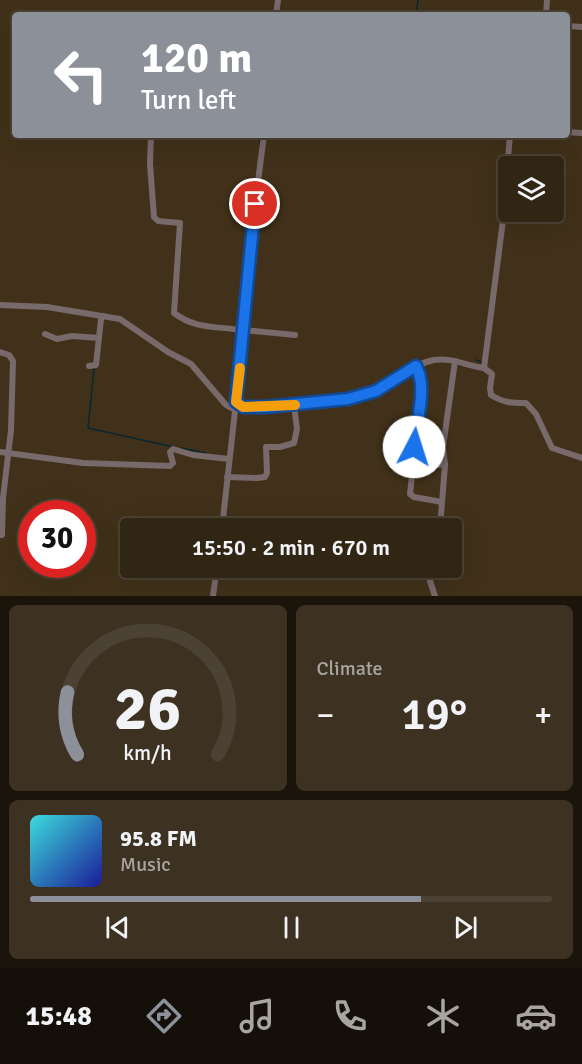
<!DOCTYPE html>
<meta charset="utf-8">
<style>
:root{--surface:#312514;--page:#3d3122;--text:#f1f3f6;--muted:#a8a5a0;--line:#4c4234;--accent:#8c9099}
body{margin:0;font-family:Signika,sans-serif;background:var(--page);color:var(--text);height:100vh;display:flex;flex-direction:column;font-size:22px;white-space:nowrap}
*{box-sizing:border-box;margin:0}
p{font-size:20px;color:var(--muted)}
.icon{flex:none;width:33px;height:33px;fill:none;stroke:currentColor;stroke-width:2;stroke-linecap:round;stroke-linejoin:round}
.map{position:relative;height:596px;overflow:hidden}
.sheet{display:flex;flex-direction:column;gap:9px;padding:9px;background:#1b140b;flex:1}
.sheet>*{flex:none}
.top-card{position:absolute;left:12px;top:12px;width:558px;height:126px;border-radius:6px;box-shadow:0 6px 24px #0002,0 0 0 2px var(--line);background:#8c9099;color:#fff;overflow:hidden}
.buttons{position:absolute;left:498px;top:156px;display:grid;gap:12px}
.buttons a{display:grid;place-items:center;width:66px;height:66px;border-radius:6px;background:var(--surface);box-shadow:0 6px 24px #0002,0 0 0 2px var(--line);font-size:30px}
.speed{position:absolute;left:18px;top:500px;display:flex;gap:12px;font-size:30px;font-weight:700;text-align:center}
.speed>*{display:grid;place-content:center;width:78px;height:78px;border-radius:50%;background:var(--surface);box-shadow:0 6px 24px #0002,0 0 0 2px var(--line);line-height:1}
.speed .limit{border:9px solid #d22;background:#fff;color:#111}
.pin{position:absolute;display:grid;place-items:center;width:51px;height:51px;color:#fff;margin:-26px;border:3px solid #fff;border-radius:50%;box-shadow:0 2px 6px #0007}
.me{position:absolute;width:66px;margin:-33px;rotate:5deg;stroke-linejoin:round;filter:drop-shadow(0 0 4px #0008)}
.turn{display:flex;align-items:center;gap:21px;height:126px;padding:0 30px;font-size:27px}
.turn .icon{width:78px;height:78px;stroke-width:2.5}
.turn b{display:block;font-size:42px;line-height:51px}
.big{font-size:45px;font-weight:600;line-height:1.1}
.sheet .widget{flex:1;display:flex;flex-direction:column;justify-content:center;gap:9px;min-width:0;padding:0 21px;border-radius:9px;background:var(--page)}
.sheet .dial{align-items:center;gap:0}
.dial svg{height:156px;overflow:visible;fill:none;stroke:var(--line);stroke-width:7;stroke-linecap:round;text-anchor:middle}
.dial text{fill:var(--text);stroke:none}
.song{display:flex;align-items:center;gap:18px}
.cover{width:72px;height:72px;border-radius:9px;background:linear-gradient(135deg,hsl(180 70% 55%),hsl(240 70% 35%))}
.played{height:6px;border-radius:3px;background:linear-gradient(90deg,var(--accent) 75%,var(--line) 75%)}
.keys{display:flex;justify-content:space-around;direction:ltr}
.heat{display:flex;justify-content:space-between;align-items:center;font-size:33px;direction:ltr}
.sheet .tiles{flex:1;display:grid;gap:9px;grid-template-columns:1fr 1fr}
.widget:last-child{grid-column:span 2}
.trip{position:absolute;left:120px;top:518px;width:342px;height:60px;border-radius:6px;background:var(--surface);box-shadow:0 6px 24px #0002,0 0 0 2px var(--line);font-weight:600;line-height:60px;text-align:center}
.dock{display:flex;height:96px;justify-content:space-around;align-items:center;background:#140f08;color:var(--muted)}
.dock .icon{width:42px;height:42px}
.dock .current{color:var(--accent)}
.dock b{font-size:27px;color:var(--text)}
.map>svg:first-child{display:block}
</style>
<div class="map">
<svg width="582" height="596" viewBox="0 0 582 596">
<rect width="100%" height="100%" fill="#41311a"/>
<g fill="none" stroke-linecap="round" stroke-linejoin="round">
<g stroke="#072832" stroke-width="1.5">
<path d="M416,15l2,-15"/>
<path d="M537,135h13"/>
<path d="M260,146v-11"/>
<path d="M476,360l6,2"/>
<path d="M94,369l-6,59 86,19"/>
<path d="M181,448l25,5"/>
</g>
<g stroke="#78696b" stroke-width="6">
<path d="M276,15l2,-15"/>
<path d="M546,15l1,-15"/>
<path d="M567,26l15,1"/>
<path d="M567,132l15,1"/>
<path d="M151,135l-1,29 4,53 4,4 22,2 -6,90c21,16 41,13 66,17"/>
<path d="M0,305l47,2 73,12 48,33 23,12 35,41 9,5"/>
<path d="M244,330l51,5"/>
<path d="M45,334l12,5 15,-3 27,2"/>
<path d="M0,352l9,3 4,6 -2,69 -8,68 -1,37h-2"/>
<path d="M89,366l7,-1 5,-46 2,-3"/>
<path d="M416,366l5,9 1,10 -12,109 4,3 28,5"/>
<path d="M484,368l8,6 -2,14 1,7c13,8 21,8 35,8l10,11 16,34 30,10"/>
<path d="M236,402c2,2 6,5 8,5 19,5 115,-8 133,-17 20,-9 35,-26 57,-30 17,-3 33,6 50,8l19,-148 7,-85"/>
<path d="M0,452l83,11 87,3 3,-3 -3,-11 3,-3 20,6 36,4"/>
<path d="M413,463l32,2"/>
<path d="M227,477l30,1 8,-1 2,-4 -1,-26h14l14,-4 3,-14 -3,-24"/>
<path d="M222,528l22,-198 8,-102 12,-93"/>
<path d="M440,528l5,-63 -2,-18 12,-86"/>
<path d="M213,596l4,-29"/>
<path d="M435,596l-5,-15 6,-14"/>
</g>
</g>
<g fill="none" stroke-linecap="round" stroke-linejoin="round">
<defs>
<path id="route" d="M255,204l-19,198 7,5h23l82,-8 28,-8 40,-25c12,23 0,55 -2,81"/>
</defs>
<use href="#route" stroke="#114b97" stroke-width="15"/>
<use href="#route" stroke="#1a73e8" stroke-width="10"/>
<path stroke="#f59e0b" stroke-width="10" d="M240,368l-4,34 7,5 52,-2"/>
</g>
</svg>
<div class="buttons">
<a><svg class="icon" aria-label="layers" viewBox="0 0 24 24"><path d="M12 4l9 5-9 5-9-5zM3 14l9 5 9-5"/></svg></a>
</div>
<div class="speed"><div class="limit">30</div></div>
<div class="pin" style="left:255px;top:204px;background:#d93025"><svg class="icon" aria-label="arrive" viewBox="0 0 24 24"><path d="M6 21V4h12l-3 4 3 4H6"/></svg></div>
<svg class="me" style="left:414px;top:447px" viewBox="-20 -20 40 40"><circle r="19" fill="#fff"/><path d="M0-13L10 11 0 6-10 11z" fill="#1a73e8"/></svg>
<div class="trip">15:50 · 2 min · 670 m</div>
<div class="top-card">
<div class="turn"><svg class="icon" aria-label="left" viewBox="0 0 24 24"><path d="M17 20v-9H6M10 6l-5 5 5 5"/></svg><div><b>120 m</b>Turn left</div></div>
</div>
</div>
<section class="sheet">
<div class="tiles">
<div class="widget dial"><svg viewBox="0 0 100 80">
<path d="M14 69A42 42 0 1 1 86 69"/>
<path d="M14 69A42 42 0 0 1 9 37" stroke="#8c9099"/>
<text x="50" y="56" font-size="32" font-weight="700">26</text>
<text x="50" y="72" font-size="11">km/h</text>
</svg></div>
<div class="widget"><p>Climate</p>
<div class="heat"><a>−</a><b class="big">19°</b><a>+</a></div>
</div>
<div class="widget">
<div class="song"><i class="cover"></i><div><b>95.8 FM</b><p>Music</p></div></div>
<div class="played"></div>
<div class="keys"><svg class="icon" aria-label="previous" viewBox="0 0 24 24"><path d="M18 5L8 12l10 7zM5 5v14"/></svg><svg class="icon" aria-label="pause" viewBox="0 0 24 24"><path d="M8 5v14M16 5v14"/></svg><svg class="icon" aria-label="next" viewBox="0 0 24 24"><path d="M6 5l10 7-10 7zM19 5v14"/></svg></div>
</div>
</div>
</section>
<nav class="dock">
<b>15:48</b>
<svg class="icon current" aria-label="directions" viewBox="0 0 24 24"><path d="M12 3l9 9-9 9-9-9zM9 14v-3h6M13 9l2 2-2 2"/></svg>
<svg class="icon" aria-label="music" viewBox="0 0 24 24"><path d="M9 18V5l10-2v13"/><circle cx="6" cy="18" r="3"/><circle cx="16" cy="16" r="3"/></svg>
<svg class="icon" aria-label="phone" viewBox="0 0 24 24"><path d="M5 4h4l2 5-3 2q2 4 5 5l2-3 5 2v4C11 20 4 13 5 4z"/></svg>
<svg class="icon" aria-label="climate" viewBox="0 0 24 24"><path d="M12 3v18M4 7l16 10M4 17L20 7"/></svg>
<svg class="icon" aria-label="car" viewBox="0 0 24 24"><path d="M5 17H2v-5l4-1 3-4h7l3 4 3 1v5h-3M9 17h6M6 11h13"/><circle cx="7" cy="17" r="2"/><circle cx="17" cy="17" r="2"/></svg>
</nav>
